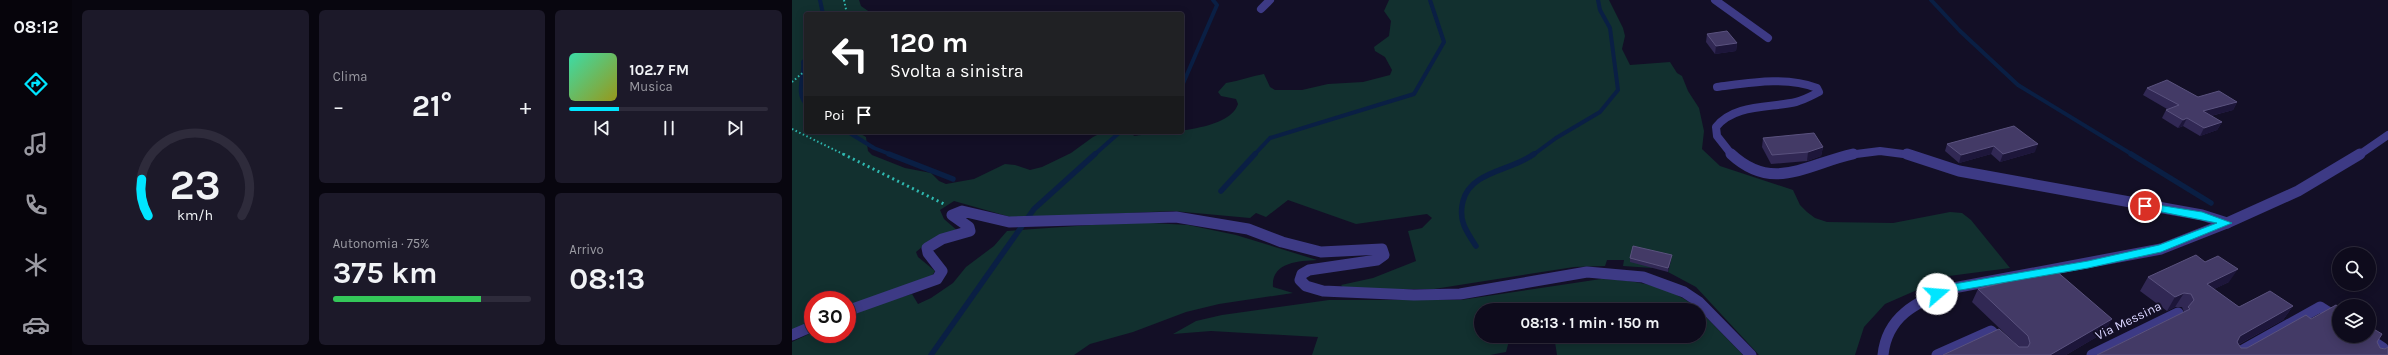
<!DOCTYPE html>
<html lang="it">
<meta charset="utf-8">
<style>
:root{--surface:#0e0b1c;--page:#1c1929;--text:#f1f3f6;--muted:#9b9ba3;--line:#2e2b3b;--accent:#00e5ff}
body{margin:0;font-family:Karla,sans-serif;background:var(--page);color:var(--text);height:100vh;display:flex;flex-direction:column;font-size:15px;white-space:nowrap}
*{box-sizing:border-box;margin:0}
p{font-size:13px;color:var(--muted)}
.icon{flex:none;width:22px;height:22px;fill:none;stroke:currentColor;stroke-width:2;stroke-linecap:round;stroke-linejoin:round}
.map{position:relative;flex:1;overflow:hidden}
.panel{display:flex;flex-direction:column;gap:10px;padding:10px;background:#08060f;width:720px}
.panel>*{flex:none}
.guide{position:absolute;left:12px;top:12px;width:380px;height:122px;border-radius:4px;box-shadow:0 2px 10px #0003,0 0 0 1px var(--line);background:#202124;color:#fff;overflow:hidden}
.controls{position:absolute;left:1540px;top:247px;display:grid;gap:8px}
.controls a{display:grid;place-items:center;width:44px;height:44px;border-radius:50%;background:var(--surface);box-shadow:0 2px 10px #0003,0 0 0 1px var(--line);font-size:20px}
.speed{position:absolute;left:12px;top:291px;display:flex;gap:8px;font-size:20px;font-weight:700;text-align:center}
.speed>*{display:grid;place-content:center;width:52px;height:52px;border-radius:50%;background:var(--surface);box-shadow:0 2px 10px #0003,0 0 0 1px var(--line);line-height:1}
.speed .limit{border:6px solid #d22;background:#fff;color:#111}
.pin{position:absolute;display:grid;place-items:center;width:34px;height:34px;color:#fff;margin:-17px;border:2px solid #fff;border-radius:50%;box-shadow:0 1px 4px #0007}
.me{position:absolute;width:44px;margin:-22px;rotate:72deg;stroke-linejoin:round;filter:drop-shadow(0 0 3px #0008)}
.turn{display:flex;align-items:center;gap:14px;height:84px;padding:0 20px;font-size:18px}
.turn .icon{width:52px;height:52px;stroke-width:2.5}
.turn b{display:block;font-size:28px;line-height:34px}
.then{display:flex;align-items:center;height:38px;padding:0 20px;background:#0003;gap:8px;font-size:15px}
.big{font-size:30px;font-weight:700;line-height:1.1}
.panel .tile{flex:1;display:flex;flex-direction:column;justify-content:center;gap:6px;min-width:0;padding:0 14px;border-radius:6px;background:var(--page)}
.panel .dial{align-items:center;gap:0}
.dial svg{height:104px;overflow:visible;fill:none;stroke:var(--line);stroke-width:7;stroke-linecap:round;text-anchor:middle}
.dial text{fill:var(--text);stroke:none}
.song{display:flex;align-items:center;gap:12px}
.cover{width:48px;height:48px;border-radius:6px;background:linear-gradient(135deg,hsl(160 70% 55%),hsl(60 70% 35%))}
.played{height:4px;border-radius:2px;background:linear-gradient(90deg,var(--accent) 25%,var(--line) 25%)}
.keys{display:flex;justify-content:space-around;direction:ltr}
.heat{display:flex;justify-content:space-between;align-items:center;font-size:22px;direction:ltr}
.charge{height:6px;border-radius:3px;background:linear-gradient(90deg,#34c759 75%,var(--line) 0)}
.panel .tiles{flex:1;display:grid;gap:10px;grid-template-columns:repeat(3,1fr)}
.tile:first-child{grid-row:span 2}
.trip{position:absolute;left:682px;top:303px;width:232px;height:40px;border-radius:20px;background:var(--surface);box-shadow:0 2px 10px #0003,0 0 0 1px var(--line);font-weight:700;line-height:40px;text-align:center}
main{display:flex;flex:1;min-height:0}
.dock{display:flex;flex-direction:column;width:72px;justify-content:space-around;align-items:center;background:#06040b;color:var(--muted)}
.dock .icon{width:28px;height:28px}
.dock .active{color:var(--accent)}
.dock b{font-size:18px;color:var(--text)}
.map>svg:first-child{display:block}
</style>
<main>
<nav class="dock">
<b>08:12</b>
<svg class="icon active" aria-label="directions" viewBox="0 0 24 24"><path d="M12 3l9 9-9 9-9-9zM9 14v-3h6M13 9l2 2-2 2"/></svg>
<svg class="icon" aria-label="music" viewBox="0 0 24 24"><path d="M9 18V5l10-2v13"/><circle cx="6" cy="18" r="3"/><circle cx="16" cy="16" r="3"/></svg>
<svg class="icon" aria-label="phone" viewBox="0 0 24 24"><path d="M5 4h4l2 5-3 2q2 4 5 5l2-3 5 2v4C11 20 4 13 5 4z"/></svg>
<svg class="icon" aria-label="climate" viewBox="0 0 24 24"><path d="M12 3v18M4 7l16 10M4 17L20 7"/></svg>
<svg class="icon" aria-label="car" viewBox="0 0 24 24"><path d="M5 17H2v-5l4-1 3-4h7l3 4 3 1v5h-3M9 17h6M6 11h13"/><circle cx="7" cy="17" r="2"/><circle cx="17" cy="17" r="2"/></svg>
</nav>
<section class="panel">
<div class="tiles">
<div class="tile dial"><svg viewBox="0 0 100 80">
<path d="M14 69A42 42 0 1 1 86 69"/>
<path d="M14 69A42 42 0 0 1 9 41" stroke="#00e5ff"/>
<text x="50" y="56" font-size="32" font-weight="700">23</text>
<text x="50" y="72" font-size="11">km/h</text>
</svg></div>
<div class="tile"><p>Clima</p>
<div class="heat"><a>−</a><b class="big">21°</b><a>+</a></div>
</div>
<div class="tile">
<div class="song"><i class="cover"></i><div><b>102.7 FM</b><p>Musica</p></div></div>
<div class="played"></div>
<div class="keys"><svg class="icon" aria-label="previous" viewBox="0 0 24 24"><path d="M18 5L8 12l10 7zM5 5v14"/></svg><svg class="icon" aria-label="pause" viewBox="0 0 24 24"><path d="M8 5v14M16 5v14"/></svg><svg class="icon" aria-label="next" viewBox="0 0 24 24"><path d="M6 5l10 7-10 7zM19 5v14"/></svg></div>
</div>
<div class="tile"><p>Autonomia · 75%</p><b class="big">375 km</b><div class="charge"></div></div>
<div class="tile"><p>Arrivo</p><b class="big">08:13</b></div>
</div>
</section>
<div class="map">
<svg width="1596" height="355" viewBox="0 0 1596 355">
<rect width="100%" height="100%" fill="#130f26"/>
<g fill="#12302f">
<path d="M0,0h67l2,6 10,7 -65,1v118h51l9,5 2,14 4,4 33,13 26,5 8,8 7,3 28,-5 31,-15 10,1 15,5 12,-3 29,-14 22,-16 10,-5h28l3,4c25,-4 95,-4 104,-32l-2,-5 -15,-3 -3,-4 8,-9c14,-2 25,-7 38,-9l6,13 5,3h27l26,-6 35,-2 27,-7 2,-5 -7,-13 -10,-6 -1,-4 15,-11 2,-15 -7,-10 5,-11h220l14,28 2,8 -3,13 8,16 40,-3 7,11 5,3 6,15 11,17 5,23 -2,18 18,17 73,24 7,15 7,7 8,6 12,4 66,1 57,-11 12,1 9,7 39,48 -61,8 -64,28 -21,23 -9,28h-96l-63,-68 -28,-15 3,-12 -13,-3 -6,11 -29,-2 1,-6h-17l-2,6 -31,1 -140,22h-89l-4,-4 32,-7 43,-17 -8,-30 14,-3 10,-10 -5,-4 -71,10 -68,-24 -22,17 -10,-4 -6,5 -77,-7 -159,7 -60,-17 -14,9 4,9 15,13 -30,9 -13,11 2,5 17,14 -6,9 -82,27v-7h-34v22l-21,8z"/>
<path d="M342,222l54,3 48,10 81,25c-18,1 -46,2 -44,27l20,6 -74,11 -33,8 -53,20 -43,12 -16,11h-282v-13l21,-10 34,2v-17l25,-11 40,-12 6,10 13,-6 22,-15 13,-16 28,-21 13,-15z"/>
<path d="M809,279c35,1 71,7 98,31h-218v26h34l-5,1 -4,15 -16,3h-178l6,-18 -107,-6 -38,3 23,-13 26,-6 107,-15h132z"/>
<path d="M907,310l44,45h-186l-2,-13 2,-6h142z"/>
</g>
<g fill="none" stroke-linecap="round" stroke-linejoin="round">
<g stroke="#0a1f44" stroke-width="4">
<path d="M28,0l3,14"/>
<path d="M1139,0l29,31 58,54 115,70"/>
<path d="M14,60l-3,2c2,14 -8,30 3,42"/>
<path d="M390,86l35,-81 -4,-5"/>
<path d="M56,132l26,16 18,7"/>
<path d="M302,155l26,-23"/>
<path d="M462,155l16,-17 144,-44 30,-52 -14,-42"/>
<path d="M741,155l23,-17 44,-26 18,-22 -8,-62 -10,-18 -2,-10"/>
</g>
<g stroke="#0a1f44" stroke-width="5.5">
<path d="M97,154l64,25"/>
<path d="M1339,154l80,49"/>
<path d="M429,191l34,-37"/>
<path d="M684,246c-10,-15 -18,-26 -13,-45 8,-30 48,-30 71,-47"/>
<path d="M139,355l103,-146 61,-55"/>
</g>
<g stroke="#2fb8b0" stroke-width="2" stroke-dasharray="1.5 2.5" stroke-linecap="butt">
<path d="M52,0l3,14"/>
<path d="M0,82l14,-12"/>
<path d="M0,129l53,26"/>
</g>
<path stroke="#2fb8b0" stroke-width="3" stroke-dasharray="2 3.5" stroke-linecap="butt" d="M51,154l101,50"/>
<g stroke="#3d3a85" stroke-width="8">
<path d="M923,0l53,38"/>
<path d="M469,9l9,-9"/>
<path d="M925,87c32,-4 69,-11 100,1l2,4c-8,4 -15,8 -23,10 -26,6 -62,2 -80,25l1,9 15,19"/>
<path d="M1056,155l32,-4 31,4"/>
</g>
<g stroke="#3d3a85" stroke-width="11">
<path d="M939,154c42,39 76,10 122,0"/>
<path d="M1115,154l52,17 243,44 25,8"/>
</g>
<path stroke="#3d3a85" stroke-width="8" d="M1567,155l29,-20"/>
<g stroke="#3d3a85" stroke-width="11">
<path d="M55,311l90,-32 5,-8 -14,-18 -1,-5 15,-9 28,-8 -1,-4 -17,-12 10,-4 47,11 167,-5 72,12 34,13 39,10 61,-3 2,6 -7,5 -68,10 -7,4 -2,6 6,6 17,5 91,4 46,-1 127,-22 56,5 41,15 15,10 52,53"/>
<path d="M0,335l21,-9"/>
<path d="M1573,336l18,12 -11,7"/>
<path d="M1091,355c4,-39 33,-52 65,-66l213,-40 66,-26 71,-32 62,-37"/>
<path d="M1145,355l54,-24 26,24"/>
<path d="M1300,355l86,-42"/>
<path d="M1442,355l86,-48 19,12"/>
</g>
</g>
<g fill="#312854">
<path d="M915,34l30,9 -1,8 -21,3 -9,-12z"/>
<path d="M1355,88l51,9 39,5 -4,8 -22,6 11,6 -5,8 -17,6 -17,-10 -5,2 -16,-10 4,-8 1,-1 -24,-14z"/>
<path d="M1222,126l21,26 -35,10 -9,-8 -32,9 -14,-12 2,-7z"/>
<path d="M971,138l60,9 -2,9 -14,5 -36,3 -9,-17z"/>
<path d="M838,258l41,2 -3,12 -38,-10z"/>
<path d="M1356,277l81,5 -15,7 25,18 54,-1 -10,14 -45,25 3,3h6l64,-29 66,23 3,6 5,1 3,6h-291l87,-43 -2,-5h-7l-8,4 -27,-20z"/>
<path d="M1186,289l127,43 -39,23h-123l72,-12 -43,-41z"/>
</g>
<g fill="#1d163a">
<path d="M945,43l-1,8 -21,3 1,-8z"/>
<path d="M1445,102l-4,8 -34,9 4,-8z"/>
<path d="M1395,118l-4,8 -5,2 5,-8z"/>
<path d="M1430,122l-5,8 -17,6 4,-8z"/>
<path d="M1246,144l-3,8 -35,10 3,-8z"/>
<path d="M1202,146l-3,8 -32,9 2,-8z"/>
<path d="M1031,147l-2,9 -14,5 1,-9z"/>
<path d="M880,255l-1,5 -3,12v-4z"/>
<path d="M1446,269l-9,13 -31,15 9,-13z"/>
<path d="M1392,293l-9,14 -8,4 8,-14z"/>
<path d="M1501,306l-10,14 -53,29 10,-13z"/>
<path d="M1320,319l-7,13 -39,23h-16z"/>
</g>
<g fill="#433a66" stroke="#5a527e">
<path d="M935,31l10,12 -21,3 -9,-12z"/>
<path d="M1375,80l31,17 21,-6 18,11 -34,9 19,11 -18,6 -17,-10 -4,2 -17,-10 13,-5 -32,-17z"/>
<path d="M1222,126l24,18 -35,10 -9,-8 -33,9 -14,-11z"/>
<path d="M1022,133l9,14 -15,5 -36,3 -9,-17z"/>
<path d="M841,246l39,9 -4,13 -38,-10z"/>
<path d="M1404,255l9,7 13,-6 20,13 -31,15 32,23 31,-16 23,15 -53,30 -3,6 4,6h6l59,-33 5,4 25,-14 3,2v29h30v-13l3,5 10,6 -5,8 3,6 5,1 3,-2v8h-291l93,-46 -2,-2 6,-7 -3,-6 -7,-1 -9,4 -27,-20z"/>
<path d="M1263,270l57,49 -62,36h-107l56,-26 20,18h9l2,-4 -2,-7 -50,-47z"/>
</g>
<path fill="#00e5ff" stroke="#0095a6" d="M1353,203l57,9 30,11 -71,29 -73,16 -139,24 -12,5 -6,-3 2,-3 15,-6 140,-24 71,-16 58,-22 -75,-15v-4z"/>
<g text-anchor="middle" stroke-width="4" stroke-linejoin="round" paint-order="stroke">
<g font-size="13" fill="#d9d4ff" stroke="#130f26">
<text transform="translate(1336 320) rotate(-26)" y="5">Via Messina</text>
</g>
</g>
</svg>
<div class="controls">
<a><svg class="icon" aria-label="search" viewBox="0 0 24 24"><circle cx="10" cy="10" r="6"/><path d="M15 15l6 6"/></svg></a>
<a><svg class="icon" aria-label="layers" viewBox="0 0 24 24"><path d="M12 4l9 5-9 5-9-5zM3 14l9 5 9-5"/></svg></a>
</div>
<div class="speed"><div class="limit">30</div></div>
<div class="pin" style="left:1353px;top:206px;background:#d93025"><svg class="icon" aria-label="arrive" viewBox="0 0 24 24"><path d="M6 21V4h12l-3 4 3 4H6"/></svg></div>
<svg class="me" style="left:1145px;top:294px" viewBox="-20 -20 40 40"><circle r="19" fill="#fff"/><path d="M0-13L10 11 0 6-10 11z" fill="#00e5ff"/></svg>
<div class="trip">08:13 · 1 min · 150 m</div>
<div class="guide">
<div class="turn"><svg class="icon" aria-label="left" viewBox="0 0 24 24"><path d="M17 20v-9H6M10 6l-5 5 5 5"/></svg><div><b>120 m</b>Svolta a sinistra</div></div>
<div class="then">Poi<svg class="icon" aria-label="arrive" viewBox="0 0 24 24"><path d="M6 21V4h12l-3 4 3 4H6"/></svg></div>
</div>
</div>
</main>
